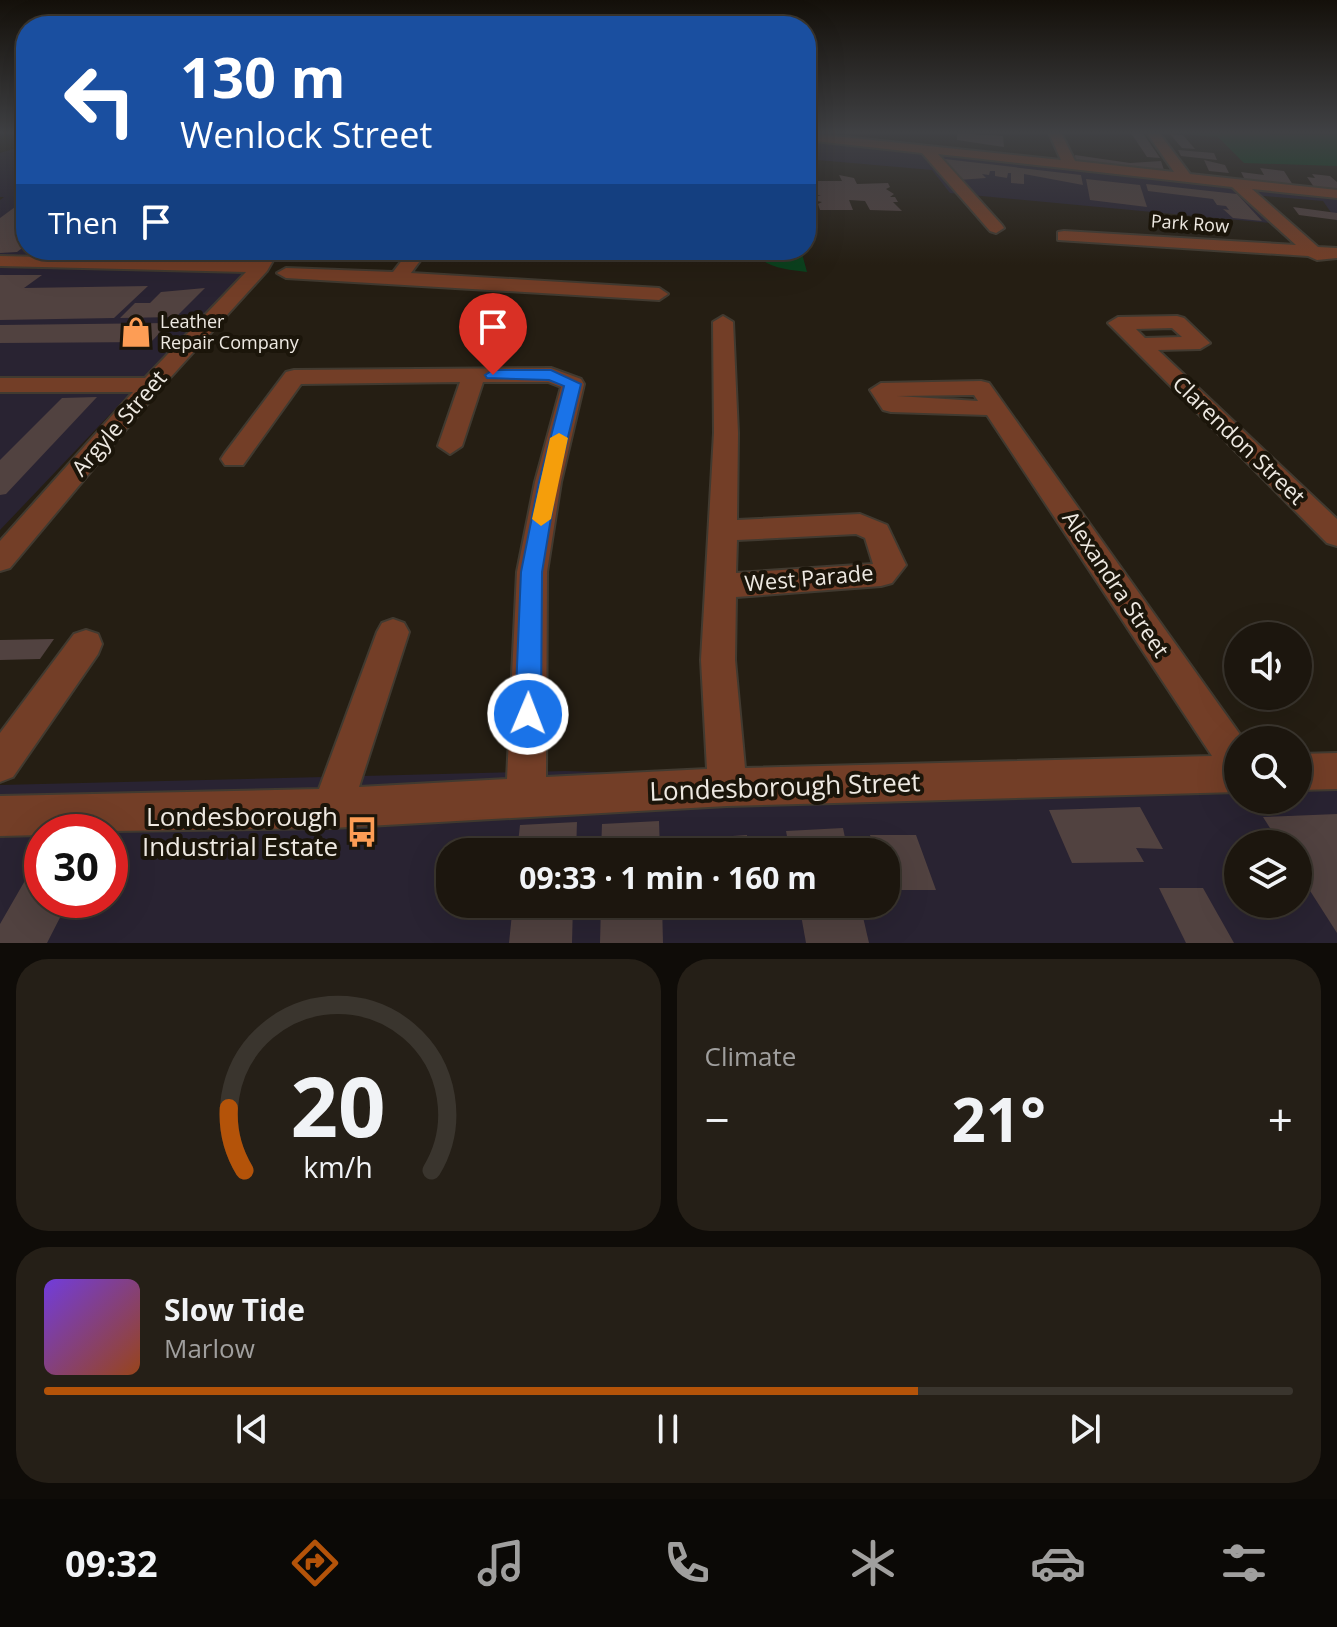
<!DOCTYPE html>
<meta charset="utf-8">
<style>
:root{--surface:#1c160e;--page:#251f17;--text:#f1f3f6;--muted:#a09f9e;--line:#3a352e;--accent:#b45309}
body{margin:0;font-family:"Open Sans",sans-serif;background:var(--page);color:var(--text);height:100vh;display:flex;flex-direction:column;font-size:30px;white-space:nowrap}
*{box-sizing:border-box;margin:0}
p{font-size:26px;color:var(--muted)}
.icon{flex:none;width:44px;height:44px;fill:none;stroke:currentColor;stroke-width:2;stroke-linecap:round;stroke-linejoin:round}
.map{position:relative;height:943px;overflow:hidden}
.panel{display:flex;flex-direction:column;gap:16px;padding:16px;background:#0f0c08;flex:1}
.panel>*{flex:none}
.top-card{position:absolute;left:16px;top:16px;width:800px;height:244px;border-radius:32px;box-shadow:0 8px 32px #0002,0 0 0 2px var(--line);background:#1a4fa0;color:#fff;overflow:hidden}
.controls{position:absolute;left:1224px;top:622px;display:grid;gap:16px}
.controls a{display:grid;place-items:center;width:88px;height:88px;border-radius:50%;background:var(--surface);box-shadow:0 8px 32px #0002,0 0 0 2px var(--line);font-size:40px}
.speed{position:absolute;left:24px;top:814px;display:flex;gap:16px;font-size:40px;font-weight:700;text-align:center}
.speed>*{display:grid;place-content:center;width:104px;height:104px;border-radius:50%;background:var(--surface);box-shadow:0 8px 32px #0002,0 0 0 2px var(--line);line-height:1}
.speed .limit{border:12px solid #d22;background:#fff;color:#111}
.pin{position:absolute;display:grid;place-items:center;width:68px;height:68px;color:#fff;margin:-82px -34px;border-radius:50% 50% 50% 0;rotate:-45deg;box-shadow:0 0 8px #0007}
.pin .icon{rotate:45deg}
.me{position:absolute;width:88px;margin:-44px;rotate:1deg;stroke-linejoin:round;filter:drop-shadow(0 0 6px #0008)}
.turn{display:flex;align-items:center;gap:28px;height:168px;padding:0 32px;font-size:36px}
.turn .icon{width:104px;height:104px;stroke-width:2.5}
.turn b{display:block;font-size:56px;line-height:68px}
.then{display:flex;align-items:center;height:76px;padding:0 32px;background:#0003;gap:16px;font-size:30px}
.big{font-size:60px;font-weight:700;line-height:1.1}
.panel .card{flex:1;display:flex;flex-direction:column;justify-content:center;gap:12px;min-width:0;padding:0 28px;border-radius:32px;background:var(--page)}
.panel .dial{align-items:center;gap:0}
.dial svg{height:208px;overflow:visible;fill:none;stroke:var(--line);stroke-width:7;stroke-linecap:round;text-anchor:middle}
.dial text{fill:var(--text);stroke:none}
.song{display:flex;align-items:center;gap:24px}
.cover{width:96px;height:96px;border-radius:12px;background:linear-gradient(135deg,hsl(260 70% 55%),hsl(20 70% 35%))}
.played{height:8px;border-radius:4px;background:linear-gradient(90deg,var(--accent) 70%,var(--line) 70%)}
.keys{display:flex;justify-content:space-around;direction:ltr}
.heat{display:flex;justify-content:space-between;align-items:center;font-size:44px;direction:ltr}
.panel .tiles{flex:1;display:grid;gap:16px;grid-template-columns:1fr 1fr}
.card:last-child{grid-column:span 2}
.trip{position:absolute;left:436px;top:838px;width:464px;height:80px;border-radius:32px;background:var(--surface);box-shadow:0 8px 32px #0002,0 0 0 2px var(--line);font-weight:700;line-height:80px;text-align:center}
.dock{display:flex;height:128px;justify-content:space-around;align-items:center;background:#0b0906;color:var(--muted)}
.dock .icon{width:56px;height:56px}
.dock .on{color:var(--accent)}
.dock b{font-size:36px;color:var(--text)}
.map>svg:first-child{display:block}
</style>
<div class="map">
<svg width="1337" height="943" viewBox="0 0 1337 943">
<rect width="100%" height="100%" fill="#251e13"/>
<g fill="#292332" fill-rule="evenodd">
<path d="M806,137l531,59v25l-14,-20 -83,-7 30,29 -320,-30 -18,-23 -126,-11z"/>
<path d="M26,145v105h235l-7,13 -254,267v-330l4,-3h-4v-44z"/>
<path d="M1298,756l39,9v178h-1337v-158l565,-14 197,6 476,-19v42h60zM42,832h68v68h-68zM1238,844h60v60h-60zM450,852h436v52h-436z"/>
</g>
<g fill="#0b421e">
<path d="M1169,133l168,2v31l-93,-3 -26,-26z"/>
<path d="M754,250h47l6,22c-19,-3 -43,-3 -53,-22z"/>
</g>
<g fill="#514240">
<path d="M957,133l46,3 1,11 -47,-7z"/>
<path d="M1131,133h12l17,25 -13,-1z"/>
<path d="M1170,134l13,1 12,14 -13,-1z"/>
<path d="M1178,150l36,3 3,7 -36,-4z"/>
<path d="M1075,155l55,8 31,-2 3,9 -89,-9z"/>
<path d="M936,158l145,17 2,10 -59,-11v10l-13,-1v-10h-3l-1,5 -12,-2v-5h-5l-1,4 -7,-1 4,4 -28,2z"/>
<path d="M1204,160l21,5 4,8 -20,-2z"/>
<path d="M1260,168l24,3 9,14 -48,-5 -4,-8 23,3z"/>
<path d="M1312,174l18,2 7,6v7l-23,-2 -7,-10 8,1z"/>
<path d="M839,175l15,3 3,6 31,-1 2,4 -4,2 8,5 -4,3h5l3,5h-5l9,9 -32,-1 -5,-9 -16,-1 4,10h-33l-2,-6 4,-2 -5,-1 -2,-5h6l-7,-2 -2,-6h6l-7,-7h31z"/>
<path d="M1086,179l54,6 7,22 -57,-7z"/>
<path d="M1146,184l91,10 25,27 -29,-3 -10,-9 6,1 -3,-4 -9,-1 -4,-6 -65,-8z"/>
<path d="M26,199v46l-9,7 -17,1v-35z"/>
<path d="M1293,207l44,6v7l-38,-5z"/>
<path d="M141,250h57v2l-62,4z"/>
<path d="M0,275h42l-18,13 124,-2 -34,32 -114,2z"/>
<path d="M205,288l-29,29 -56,1 15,-15h15l11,-11z"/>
<path d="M169,323l-18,19 -151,1v-18z"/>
<path d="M97,397l-91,97 -6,1v-35l62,-62z"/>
<path d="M54,639l-14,20 -40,1v-20z"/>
<path d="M1140,807l23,42 -27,-1 8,14 -72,1 -23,-53z"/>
<path d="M1337,814v119l-39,-61v-28h-18l-17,-27z"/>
<path d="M659,821l1,31h-59l1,-28z"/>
<path d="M577,822l-1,30h-59l3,-27z"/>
<path d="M843,828l5,24h-58l-4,-21z"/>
<path d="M747,835l1,17h-57l-2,-13z"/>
<path d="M870,835h46l20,55h-50v-38h-12z"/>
<path d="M42,851v49h27l-22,43h-47v-19z"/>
<path d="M1159,888h44l31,55h-48z"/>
<path d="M513,904h60l-1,39h-63z"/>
<path d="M601,904h61l1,39h-63z"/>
<path d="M696,904h56l1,9 -56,6z"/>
<path d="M799,904h61l9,39h-63z"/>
</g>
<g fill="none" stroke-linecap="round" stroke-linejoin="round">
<defs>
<g id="minor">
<path d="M806,133l255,27 -12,-27h12l14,28 99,11 -27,-39h12l31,41 147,16v8l-85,-9 66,58 19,1v10l-20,2 -9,-4 -250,-16v-8l6,-1 232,14 -64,-58 -294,-33 64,71 2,3 -8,5 -6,-2 -68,-78 -116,-13z"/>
<path d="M261,250h18l-12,21 -108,119 -149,178 -10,3v-30l133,-149h-133v-14h145l101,-106 -246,-6v-10l255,6z"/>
<path d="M410,250h18l-17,23 248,15 9,6 -9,6 -373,-22 -9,-5 9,-5 107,4z"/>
<path d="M723,316l10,6 5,111 -1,87 123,-6 27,11 19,40 -14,18 -11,3 -145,11 -1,63 10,108 467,-12 -225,-341 -96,-3 -8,-2 -13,-20 11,-7 100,-2 8,2 255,357h-6v52l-511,14 -395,22 -290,4v3l-42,1v-40l319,-7 58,-157 5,-9 11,-4 11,4 5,9 -50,155 148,-8 10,-207 18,-90 26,-95 -13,-5h-65l-21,64 -12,8 -12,-8 22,-64 -159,2 -58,81h-18l-4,-6 4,-6 61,-81 8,-2 257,-2 30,11 3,5 -23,98 -14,90 -1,205 161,-8 -6,-109 13,-227 -1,-111zM974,395l4,6 -81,-5zM856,534l9,4 8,26 -137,9 1,-33z"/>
<path d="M1177,316l7,2 26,25 -10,6 -42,1 179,169v27l-10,-3 -219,-220 10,-6zM1172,328l10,9 -37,1 -9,-9z"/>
<path d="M86,630l12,4 4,10 -4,10 -85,123 -13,5v-49l74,-99z"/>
<path d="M1337,753v36l-39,1v-36z"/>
</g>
</defs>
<use href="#minor" stroke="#413a30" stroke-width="4"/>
<use href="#minor" fill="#733e27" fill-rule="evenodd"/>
</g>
<linearGradient id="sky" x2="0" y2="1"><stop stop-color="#14100a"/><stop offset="0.5" stop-color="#404144"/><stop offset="1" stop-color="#404144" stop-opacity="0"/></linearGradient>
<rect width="1337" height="265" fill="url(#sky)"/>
<path fill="#1a73e8" stroke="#114b97" stroke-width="2" d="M493,370h58l30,14 -24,98 -15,90 -1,142 -4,8 -9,3 -9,-3 -4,-8 6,-142 18,-90 25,-96 -15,-6 -62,-2 -2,-3z"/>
<path fill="#f59e0b" d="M559,433l9,5 -17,81 -10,7 -9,-7 18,-81z"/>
<defs>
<symbol id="shop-bare" viewBox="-9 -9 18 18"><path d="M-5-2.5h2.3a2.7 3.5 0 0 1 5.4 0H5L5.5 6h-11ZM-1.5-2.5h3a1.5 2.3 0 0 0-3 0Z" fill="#fd9d55" stroke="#1b150a" stroke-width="2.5" paint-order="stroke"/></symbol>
<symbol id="bus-bare" viewBox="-9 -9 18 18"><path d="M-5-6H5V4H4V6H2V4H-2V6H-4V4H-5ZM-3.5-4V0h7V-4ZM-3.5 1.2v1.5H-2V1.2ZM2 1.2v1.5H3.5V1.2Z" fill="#fd9d55" stroke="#1b150a" stroke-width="2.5" paint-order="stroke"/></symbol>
</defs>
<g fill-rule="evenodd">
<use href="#shop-bare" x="114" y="310" width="44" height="44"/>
<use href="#bus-bare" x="340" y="810" width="44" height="44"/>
</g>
<g text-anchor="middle" stroke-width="8" stroke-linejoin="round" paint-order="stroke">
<g font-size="18" fill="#eee9e2" stroke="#1b150a">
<text transform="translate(1190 224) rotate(4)" y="6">Park Row</text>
</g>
<g font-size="18" fill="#eee9e2" stroke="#1b150a" text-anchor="start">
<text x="160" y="328">Leather<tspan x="160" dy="21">Repair Company</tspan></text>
</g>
<g font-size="22" fill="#eee9e2" stroke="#1b150a">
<text transform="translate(119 423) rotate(-49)" y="8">Argyle Street</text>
<text transform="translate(1239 440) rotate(44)" y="8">Clarendon Street</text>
<text transform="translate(809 578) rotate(-5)" y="8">West Parade</text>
<text transform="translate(1116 584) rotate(56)" y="8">Alexandra Street</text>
</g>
<g font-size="26" fill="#eee9e2" stroke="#1b150a">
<text transform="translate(785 787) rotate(-2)" y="9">Londesborough Street</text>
</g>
<g font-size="26" fill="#eee9e2" stroke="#1b150a" text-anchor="end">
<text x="338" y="826">Londesborough<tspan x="338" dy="30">Industrial Estate</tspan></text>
</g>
</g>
</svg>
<div class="controls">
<a><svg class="icon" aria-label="sound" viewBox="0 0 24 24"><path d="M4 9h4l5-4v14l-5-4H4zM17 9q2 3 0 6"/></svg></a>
<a><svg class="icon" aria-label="search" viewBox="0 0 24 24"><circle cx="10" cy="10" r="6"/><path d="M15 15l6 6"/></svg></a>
<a><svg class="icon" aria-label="layers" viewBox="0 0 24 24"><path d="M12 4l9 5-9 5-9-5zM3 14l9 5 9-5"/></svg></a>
</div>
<div class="speed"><div class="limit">30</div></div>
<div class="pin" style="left:493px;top:375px;background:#d93025"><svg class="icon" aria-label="arrive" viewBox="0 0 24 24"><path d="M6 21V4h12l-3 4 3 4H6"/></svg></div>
<svg class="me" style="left:528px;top:714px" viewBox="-20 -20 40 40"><circle r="17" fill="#1a73e8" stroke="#fff" stroke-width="3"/><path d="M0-11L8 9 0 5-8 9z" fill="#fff"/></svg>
<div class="trip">09:33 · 1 min · 160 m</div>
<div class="top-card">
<div class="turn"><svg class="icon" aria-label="left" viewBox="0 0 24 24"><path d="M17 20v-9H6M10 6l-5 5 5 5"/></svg><div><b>130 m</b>Wenlock Street</div></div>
<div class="then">Then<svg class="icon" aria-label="arrive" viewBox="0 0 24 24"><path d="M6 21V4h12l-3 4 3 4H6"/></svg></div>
</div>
</div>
<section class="panel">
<div class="tiles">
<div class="card dial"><svg viewBox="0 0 100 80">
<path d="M14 69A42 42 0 1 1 86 69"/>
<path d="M14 69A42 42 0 0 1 8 45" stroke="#b45309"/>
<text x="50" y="56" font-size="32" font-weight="700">20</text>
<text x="50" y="72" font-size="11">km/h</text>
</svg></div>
<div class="card"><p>Climate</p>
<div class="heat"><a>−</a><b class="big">21°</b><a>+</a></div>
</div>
<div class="card">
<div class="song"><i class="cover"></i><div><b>Slow Tide</b><p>Marlow</p></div></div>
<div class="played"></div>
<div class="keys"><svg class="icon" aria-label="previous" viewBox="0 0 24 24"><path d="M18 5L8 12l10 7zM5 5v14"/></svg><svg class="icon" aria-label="pause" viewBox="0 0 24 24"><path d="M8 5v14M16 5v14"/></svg><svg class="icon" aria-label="next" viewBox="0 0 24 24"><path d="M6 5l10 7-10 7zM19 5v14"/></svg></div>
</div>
</div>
</section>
<nav class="dock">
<b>09:32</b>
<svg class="icon on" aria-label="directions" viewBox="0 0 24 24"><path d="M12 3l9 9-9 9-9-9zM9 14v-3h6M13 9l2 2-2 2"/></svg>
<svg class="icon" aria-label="music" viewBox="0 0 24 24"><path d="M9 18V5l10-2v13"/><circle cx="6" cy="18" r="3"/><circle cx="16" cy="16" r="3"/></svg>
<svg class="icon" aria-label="phone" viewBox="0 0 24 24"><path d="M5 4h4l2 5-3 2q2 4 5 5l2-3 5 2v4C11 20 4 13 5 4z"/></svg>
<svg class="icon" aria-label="climate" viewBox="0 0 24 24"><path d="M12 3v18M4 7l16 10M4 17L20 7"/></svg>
<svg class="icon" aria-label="car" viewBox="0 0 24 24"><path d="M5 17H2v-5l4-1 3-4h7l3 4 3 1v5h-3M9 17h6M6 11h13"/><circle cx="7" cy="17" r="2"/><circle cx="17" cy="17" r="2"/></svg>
<svg class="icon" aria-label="filters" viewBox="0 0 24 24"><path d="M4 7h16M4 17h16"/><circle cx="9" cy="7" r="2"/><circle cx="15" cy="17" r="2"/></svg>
</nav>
